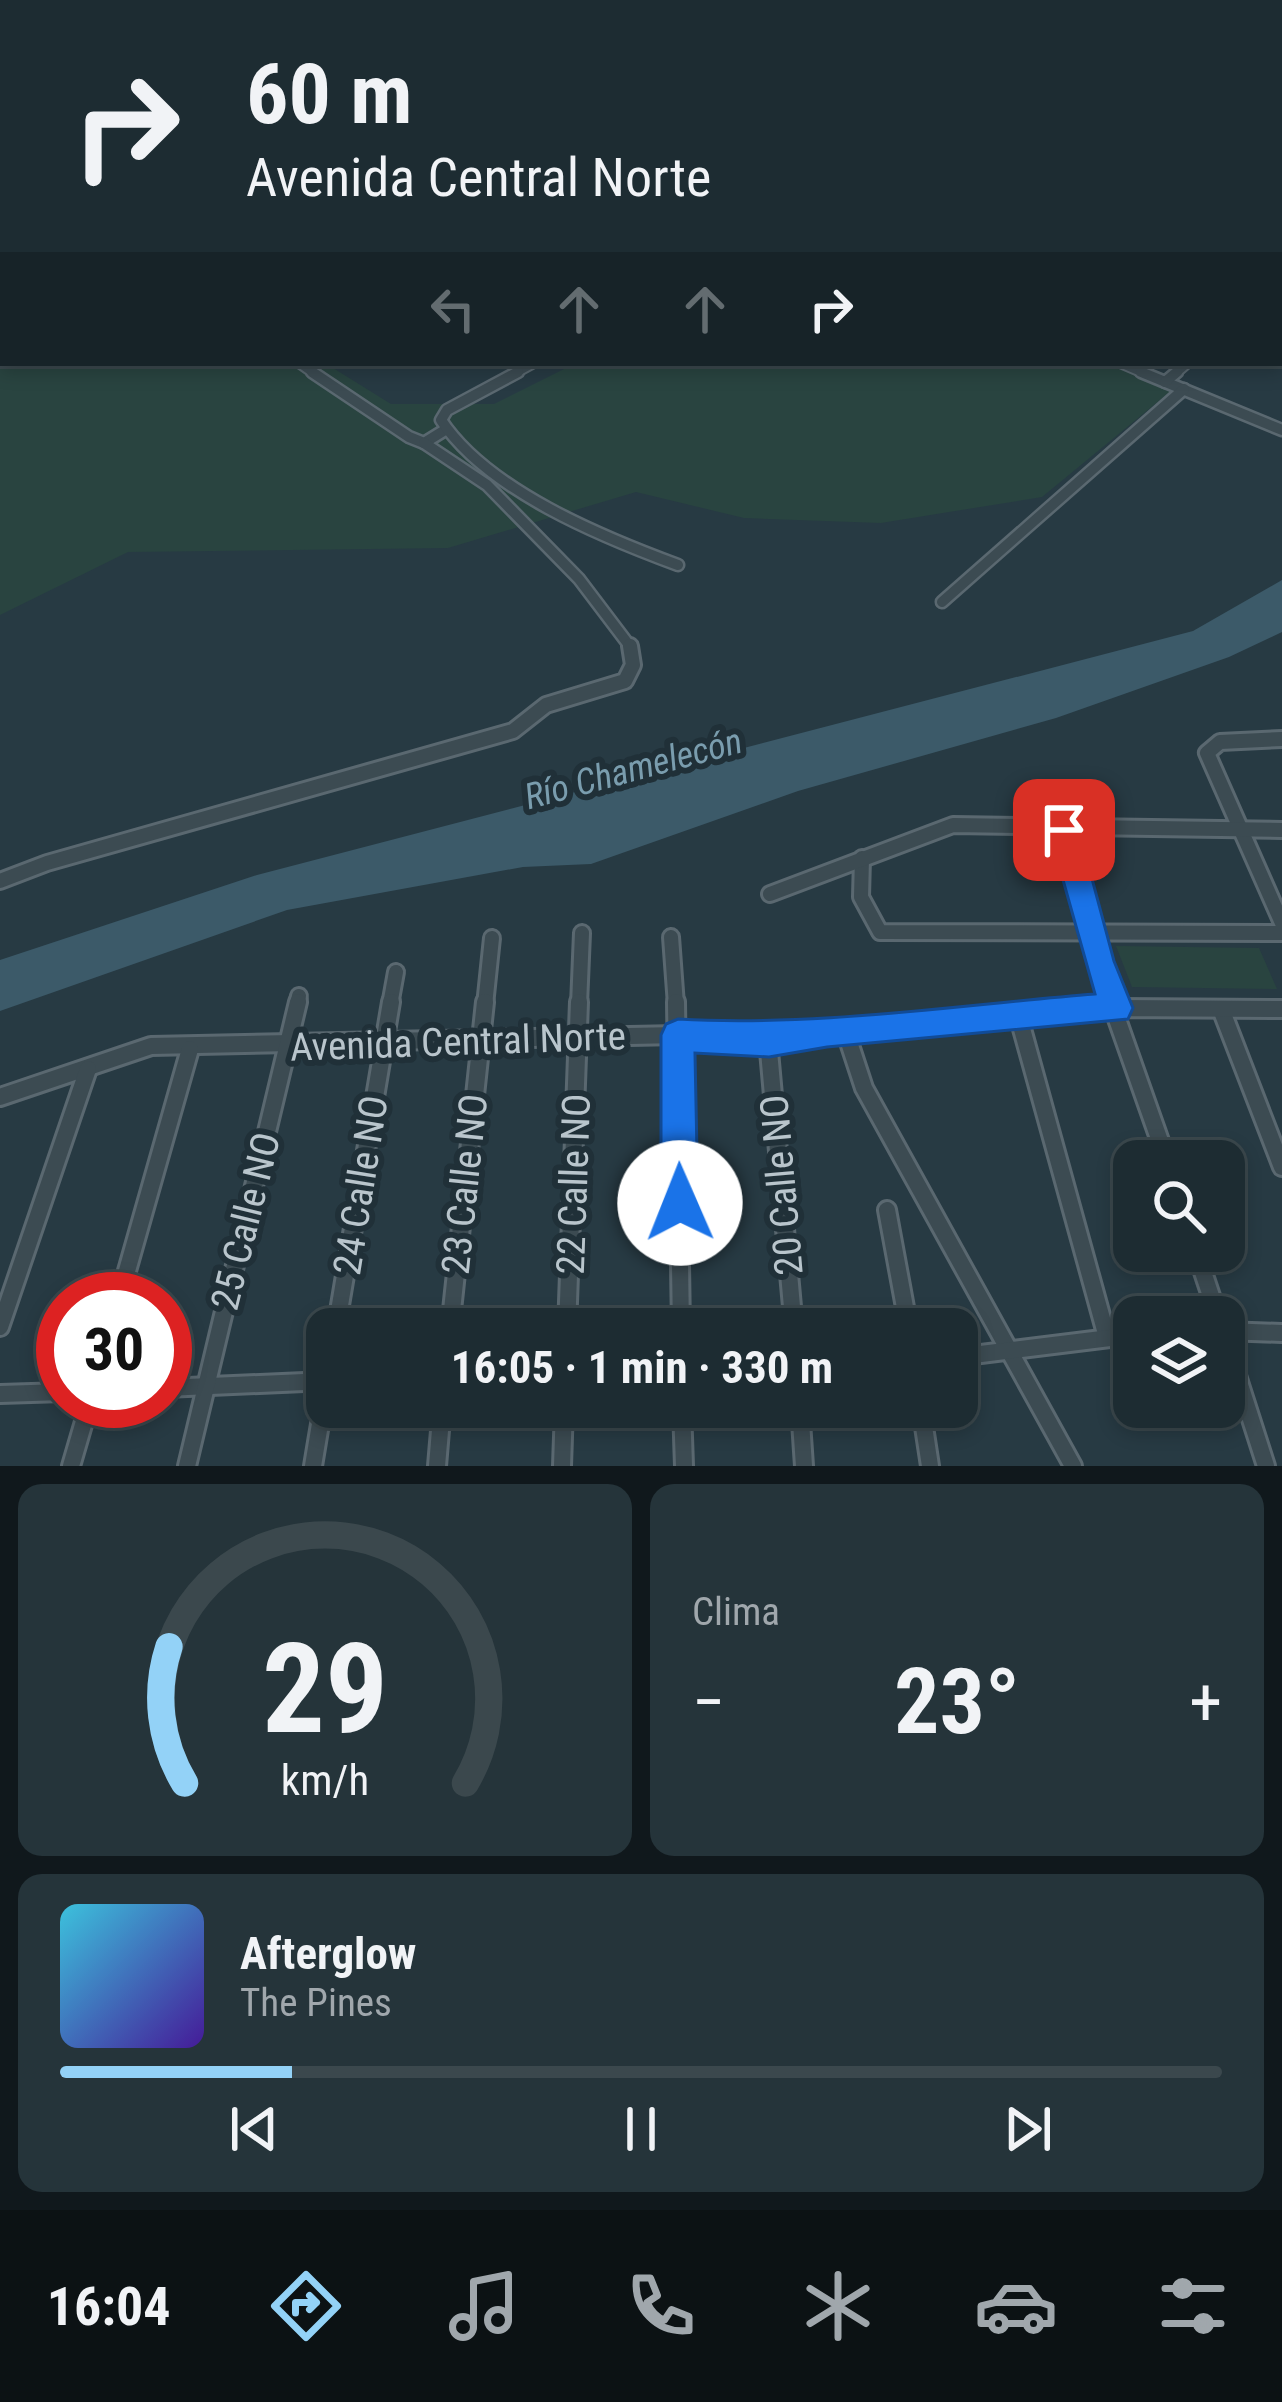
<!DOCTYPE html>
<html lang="es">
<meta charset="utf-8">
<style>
:root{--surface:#1d2c32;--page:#25343a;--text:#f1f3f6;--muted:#a0a7ac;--line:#3b484d;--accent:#93d2f7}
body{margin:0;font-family:"Roboto Condensed",sans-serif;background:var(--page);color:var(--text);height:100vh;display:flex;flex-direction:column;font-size:45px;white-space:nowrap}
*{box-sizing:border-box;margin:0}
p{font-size:39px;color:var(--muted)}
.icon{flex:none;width:66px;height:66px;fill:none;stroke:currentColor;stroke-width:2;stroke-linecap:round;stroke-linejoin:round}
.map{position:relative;height:1466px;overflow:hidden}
.details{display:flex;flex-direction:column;gap:18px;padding:18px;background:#10181c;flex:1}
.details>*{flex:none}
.top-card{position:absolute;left:0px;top:0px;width:1284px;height:366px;box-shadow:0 6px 18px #0003,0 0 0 3px var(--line);background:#1d2c32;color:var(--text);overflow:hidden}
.fabs{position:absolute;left:1113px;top:1140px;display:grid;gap:24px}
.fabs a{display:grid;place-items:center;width:132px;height:132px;border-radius:24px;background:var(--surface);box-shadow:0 6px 18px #0003,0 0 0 3px var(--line);font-size:60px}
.speed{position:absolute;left:36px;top:1272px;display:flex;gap:24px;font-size:60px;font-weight:700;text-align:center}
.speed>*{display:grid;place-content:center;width:156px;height:156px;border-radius:50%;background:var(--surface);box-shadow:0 6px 18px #0003,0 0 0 3px var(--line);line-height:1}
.speed .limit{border:18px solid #d22;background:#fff;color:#111}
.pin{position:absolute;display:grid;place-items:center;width:102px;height:102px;color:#fff;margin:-51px;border-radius:24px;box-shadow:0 6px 18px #0006}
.me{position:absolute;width:132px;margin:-66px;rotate:359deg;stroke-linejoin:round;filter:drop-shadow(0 0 9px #0008)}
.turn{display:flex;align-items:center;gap:42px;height:252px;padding:0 48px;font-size:54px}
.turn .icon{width:156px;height:156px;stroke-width:2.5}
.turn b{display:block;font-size:84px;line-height:102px}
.lanes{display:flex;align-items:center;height:114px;padding:0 48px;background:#0003;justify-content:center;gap:60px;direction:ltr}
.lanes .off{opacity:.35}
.big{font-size:90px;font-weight:700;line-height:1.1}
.details .widget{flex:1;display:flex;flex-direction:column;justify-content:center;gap:18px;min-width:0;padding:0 42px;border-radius:24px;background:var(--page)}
.details .dial{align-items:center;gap:0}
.dial svg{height:312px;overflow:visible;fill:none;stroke:var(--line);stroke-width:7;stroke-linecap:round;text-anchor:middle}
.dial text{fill:var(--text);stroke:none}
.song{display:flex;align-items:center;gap:36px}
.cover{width:144px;height:144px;border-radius:18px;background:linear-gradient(135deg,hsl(190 70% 55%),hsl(260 70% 35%))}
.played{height:12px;border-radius:6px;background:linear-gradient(90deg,var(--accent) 20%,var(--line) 20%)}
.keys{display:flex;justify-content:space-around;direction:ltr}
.heat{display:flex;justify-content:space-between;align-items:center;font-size:66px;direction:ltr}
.details .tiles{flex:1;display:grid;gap:18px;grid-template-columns:1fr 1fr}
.widget:last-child{grid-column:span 2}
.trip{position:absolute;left:306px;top:1308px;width:672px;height:120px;border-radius:24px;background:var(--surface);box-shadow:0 6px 18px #0003,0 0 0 3px var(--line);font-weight:700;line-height:120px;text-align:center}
.menu{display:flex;height:192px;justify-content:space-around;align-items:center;background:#0c1214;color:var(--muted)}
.menu .icon{width:84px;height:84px}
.menu .active{color:var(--accent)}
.menu b{font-size:54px;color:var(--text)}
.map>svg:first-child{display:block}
</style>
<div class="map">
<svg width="1282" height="1466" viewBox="0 0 1282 1466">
<rect width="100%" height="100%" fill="#273a43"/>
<g fill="#294440">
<path d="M0,157l3,206h322l66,41h103l82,-41h531l64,28 -129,106 -161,26 -137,-5 -108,-26 -188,56 -320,4 -128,63z"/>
<path d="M1116,946l143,2 18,41 -145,-2z"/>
</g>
<path fill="#3c5a69" d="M1282,580v52l-53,25 -173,61 -258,73 -207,73 -68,3 -236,43 -287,101v-51l257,-85 936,-244z"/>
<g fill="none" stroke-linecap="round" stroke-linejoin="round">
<defs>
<g id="minor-far4">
<path d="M29,0l4,3"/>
<path d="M298,0l9,3"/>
<path d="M852,0l11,3"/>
<path d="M970,0l11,3"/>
<path d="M1249,0l4,3"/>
<path d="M67,3l12,-3"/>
<path d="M329,3l11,-3"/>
<path d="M385,3l10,-3"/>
<path d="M444,3l9,-3"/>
<path d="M504,3l9,-3"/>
<path d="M563,3l9,-3"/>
<path d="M623,3l9,-3"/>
<path d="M683,3l9,-3"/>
<path d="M745,3l8,-3"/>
<path d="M830,3l11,-3"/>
</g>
<g id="minor-far3">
<path d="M299,363l17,12"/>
<path d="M1120,363l28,12"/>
<path d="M512,375l22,-12"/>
<path d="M1174,375l14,-12"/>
</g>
<g id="minor-far2">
<path d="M312,372l97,65 15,6 21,-13"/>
<path d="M518,372l-71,38 -6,10c46,70 161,117 237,145"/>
<path d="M1141,372l141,58"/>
<path d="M1165,382l12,-10"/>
<path d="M424,443l63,42 92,94 53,70"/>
<path d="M942,602l242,-213"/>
</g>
<g id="minor-far1">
<path d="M1282,739l-62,3 -13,11 75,170"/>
<path d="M1064,830l48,175"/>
<path d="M862,858l-1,39 19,35 402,1"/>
<path d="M0,881l47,-18 466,-132 33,-26 79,-24 8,-16 -3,-19"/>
<path d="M770,894l183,-69 329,5"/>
<path d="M671,937l5,68"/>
<path d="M297,1005l2,-9"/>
<path d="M390,1005l6,-33"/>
<path d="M485,1005l7,-67"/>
<path d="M579,1005l3,-72"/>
</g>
<g id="minor">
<path d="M676,1002l5,327"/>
<path d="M1111,1002l56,159"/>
<path d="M1221,1009l61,158"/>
<path d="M1019,1018l88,319"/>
<path d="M845,1030l19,58 209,378"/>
<path d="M768,1040l26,289"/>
<path d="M0,1097l151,-51 527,-11 90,5 349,-32 165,1"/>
<path d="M887,1210l22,119"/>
<path d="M1196,1251l22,66"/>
<path d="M119,1299l71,-250"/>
<path d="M0,1327l88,-258"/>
<path d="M336,1329l55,-327"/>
<path d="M450,1329l35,-327"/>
<path d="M567,1329l12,-327"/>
<path d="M1224,1331l58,2"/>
<path d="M1224,1335l42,131"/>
<path d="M957,1357l177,-22"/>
<path d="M165,1388l162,-7"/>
<path d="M0,1394l63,-2"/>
<path d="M682,1407l2,59"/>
<path d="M800,1407l4,59"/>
<path d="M921,1407l9,59"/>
<path d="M71,1466l19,-65"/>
<path d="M187,1466l111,-464"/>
<path d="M313,1466l14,-84"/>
<path d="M437,1466l5,-59"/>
<path d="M562,1466l2,-59"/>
</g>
<rect id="tertiary" x="1281" y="114" width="1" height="4"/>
</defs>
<use href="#minor-far4" stroke="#5a6870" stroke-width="9"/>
<use href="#minor-far3" stroke="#5a6870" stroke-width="12"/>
<use href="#minor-far2" stroke="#5a6870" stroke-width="15"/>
<use href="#minor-far1" stroke="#5a6870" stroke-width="20"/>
<use href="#minor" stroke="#5a6870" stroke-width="22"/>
<use href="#tertiary" stroke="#5a6870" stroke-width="6"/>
<use href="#minor-far4" stroke="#3c4b52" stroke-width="6"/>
<use href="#minor-far3" stroke="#3c4b52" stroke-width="8"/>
<use href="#minor-far2" stroke="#3c4b52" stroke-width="10"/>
<use href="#minor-far1" stroke="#3c4b52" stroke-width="14"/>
<use href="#minor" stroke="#3c4b52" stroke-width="16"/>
<use href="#tertiary" fill="#3c4b52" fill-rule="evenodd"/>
</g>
<path fill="#1a73e8" stroke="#114b97" stroke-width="3" d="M1064,818l10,4 5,8 35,131 19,47 -5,11 -301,28 -58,10 -74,-4 3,150 -5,13 -13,6 -14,-6 -5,-13v-168l5,-11 12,-5c138,8 278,-14 417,-25l-46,-164 5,-8z"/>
<g text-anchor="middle" stroke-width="12" stroke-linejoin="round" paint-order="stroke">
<g font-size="36" font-style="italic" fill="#7a9dae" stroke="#203038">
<text transform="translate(633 768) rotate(-15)" y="13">Río Chamelecón</text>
</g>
<g font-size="39" fill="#b9c5cc" stroke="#203038">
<text transform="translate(458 1041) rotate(-2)" y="14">Avenida Central Norte</text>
<text transform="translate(464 1184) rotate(-84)" y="14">23 Calle NO</text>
<text transform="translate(573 1184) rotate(-88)" y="14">22 Calle NO</text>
<text transform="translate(360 1185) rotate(-81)" y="14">24 Calle NO</text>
<text transform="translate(781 1185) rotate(-95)" y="14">20 Calle NO</text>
<text transform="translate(245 1221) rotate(-76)" y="14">25 Calle NO</text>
</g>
</g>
</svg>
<div class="fabs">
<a><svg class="icon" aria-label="search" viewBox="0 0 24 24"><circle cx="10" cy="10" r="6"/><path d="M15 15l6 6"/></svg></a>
<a><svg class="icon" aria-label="layers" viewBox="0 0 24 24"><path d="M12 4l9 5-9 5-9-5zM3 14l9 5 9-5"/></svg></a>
</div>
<div class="speed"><div class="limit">30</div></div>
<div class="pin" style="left:1064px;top:830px;background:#d93025"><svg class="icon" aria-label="arrive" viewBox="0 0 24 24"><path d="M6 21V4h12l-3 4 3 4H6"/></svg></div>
<svg class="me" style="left:680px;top:1203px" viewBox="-20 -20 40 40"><circle r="19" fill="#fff"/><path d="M0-13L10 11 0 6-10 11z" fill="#1a73e8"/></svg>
<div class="trip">16:05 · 1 min · 330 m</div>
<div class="top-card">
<div class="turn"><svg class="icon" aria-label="right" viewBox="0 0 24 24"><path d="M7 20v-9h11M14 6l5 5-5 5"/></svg><div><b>60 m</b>Avenida Central Norte</div></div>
<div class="lanes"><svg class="icon off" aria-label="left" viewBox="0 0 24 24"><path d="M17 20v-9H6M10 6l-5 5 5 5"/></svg><svg class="icon off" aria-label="ahead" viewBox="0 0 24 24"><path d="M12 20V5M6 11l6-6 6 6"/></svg><svg class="icon off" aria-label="ahead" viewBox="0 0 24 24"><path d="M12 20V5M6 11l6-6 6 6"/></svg><svg class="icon" aria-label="right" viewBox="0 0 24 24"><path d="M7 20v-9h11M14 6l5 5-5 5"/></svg></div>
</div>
</div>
<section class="details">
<div class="tiles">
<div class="widget dial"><svg viewBox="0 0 100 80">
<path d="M14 69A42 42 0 1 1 86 69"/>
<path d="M14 69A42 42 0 0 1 10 34" stroke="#93d2f7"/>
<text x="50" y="56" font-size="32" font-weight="700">29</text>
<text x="50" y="72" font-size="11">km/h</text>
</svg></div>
<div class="widget"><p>Clima</p>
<div class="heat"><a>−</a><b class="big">23°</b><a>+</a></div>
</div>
<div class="widget">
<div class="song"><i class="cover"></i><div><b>Afterglow</b><p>The Pines</p></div></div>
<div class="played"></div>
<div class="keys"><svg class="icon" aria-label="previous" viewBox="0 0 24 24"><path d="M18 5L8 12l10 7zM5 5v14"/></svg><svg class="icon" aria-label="pause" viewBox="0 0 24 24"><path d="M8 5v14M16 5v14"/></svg><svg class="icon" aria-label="next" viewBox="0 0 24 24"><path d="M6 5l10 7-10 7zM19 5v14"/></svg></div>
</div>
</div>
</section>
<nav class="menu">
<b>16:04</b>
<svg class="icon active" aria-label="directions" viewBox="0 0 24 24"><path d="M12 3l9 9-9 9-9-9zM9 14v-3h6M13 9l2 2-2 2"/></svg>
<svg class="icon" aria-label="music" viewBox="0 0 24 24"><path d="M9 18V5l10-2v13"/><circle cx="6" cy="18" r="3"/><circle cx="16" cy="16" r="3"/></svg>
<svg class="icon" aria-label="phone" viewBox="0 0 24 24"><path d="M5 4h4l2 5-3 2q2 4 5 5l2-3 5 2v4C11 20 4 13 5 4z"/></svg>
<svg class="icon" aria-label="climate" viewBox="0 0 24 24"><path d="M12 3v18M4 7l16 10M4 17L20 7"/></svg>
<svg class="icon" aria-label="car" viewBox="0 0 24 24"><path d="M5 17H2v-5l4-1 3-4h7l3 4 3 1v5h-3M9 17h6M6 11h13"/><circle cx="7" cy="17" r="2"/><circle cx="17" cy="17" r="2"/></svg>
<svg class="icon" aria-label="filters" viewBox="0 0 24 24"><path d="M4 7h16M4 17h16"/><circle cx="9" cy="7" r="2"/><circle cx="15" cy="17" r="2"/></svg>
</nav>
